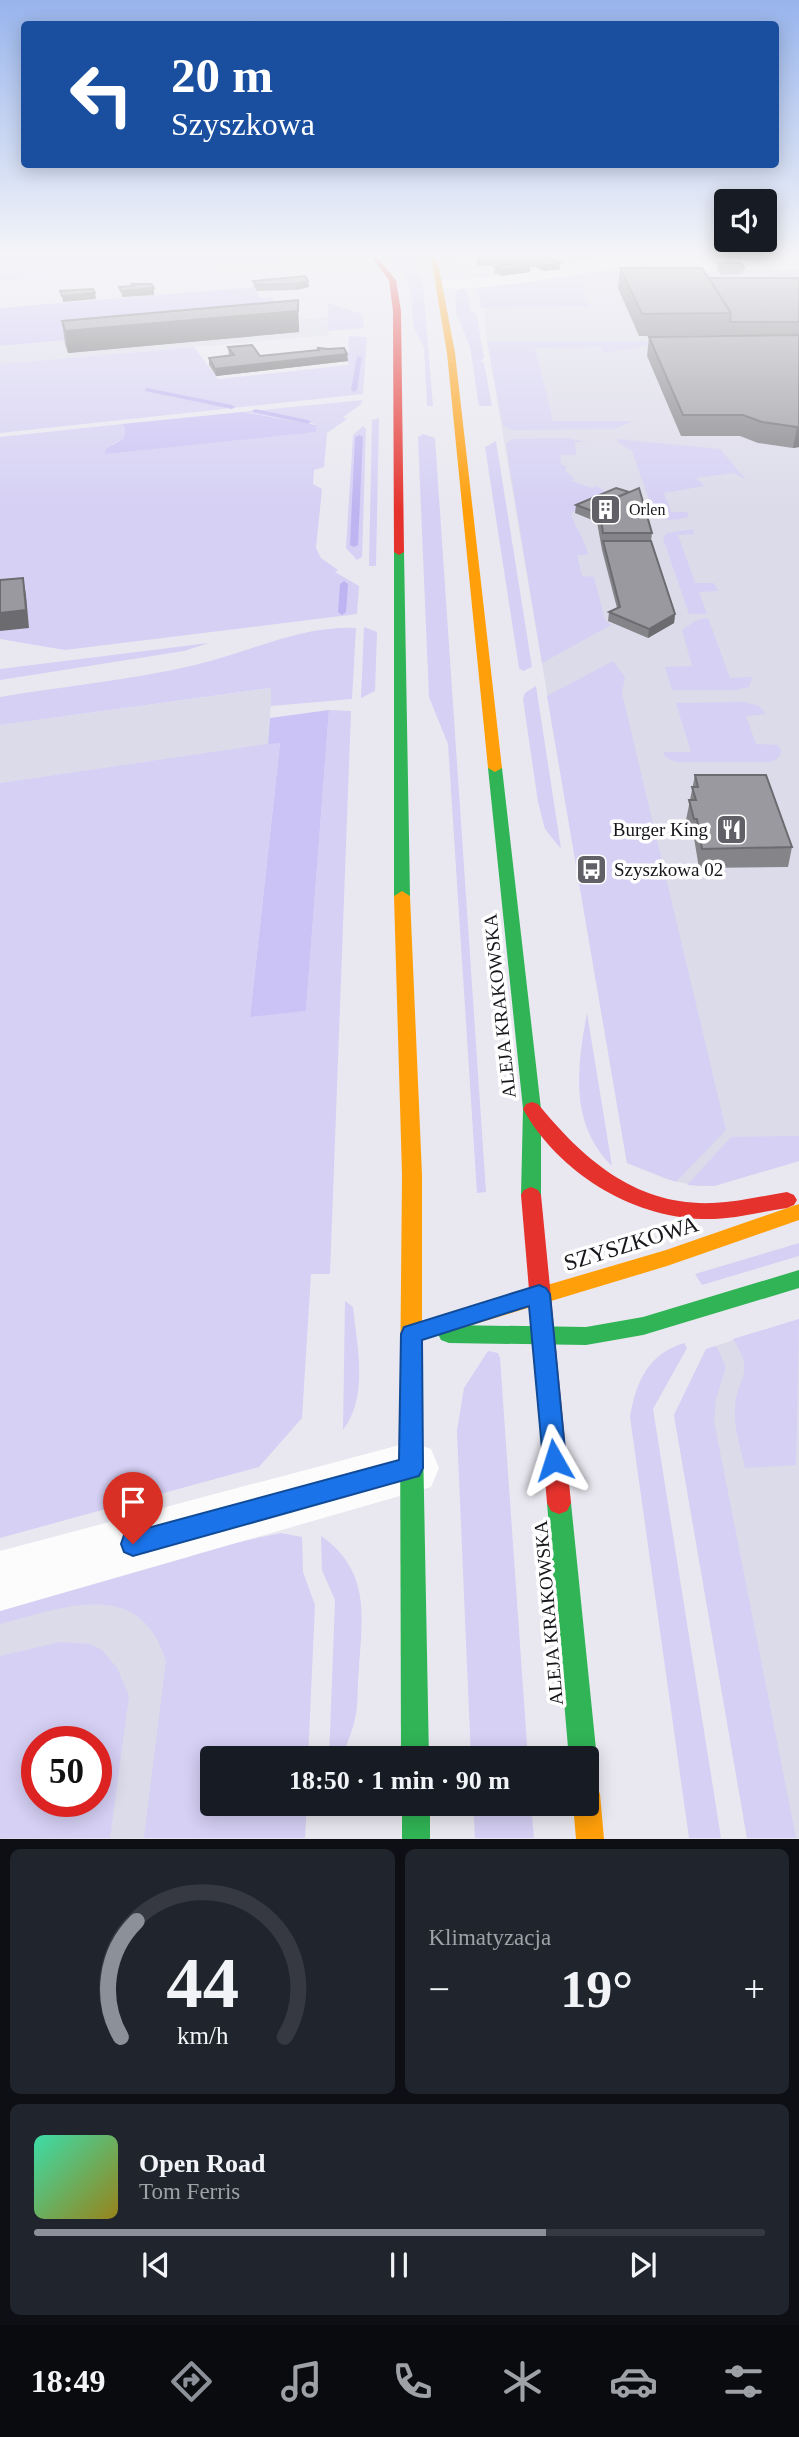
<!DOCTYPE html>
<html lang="pl">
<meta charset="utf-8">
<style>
:root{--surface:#171b24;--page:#20242c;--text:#f1f3f6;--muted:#9ea1a6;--line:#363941;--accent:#8c9099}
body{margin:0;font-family:"Times New Roman",serif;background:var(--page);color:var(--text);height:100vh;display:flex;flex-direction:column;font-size:26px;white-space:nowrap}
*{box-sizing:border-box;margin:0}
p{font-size:23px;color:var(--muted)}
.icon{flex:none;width:38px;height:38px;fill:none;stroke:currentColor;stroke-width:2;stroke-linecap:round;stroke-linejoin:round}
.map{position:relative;height:1839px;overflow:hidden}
.panel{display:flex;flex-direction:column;gap:10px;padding:10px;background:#0d0f14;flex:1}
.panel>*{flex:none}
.guide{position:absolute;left:21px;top:21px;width:758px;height:147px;border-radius:7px;box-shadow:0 4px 18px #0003;background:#1a4fa0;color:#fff;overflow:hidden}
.tools{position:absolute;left:714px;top:189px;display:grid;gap:14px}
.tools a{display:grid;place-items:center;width:63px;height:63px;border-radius:7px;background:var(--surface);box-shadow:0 4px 18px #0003;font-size:35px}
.speed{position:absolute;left:21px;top:1726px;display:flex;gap:14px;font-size:35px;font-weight:700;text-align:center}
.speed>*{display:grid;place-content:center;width:91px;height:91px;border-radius:50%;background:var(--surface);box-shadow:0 4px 18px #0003;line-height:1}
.speed .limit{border:10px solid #d22;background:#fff;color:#111}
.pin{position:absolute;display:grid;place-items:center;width:60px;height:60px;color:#fff;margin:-72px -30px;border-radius:50% 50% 50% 0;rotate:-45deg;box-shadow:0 0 7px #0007}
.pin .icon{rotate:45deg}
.me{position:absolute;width:77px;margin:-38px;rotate:354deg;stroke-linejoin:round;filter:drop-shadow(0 0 5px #0008)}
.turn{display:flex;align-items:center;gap:24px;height:147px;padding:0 35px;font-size:32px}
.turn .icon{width:91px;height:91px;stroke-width:2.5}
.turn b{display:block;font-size:49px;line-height:60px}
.big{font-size:52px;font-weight:800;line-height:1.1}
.panel .widget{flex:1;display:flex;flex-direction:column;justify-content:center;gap:10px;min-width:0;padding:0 24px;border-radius:10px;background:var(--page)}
.panel .dial{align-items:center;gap:0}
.dial svg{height:182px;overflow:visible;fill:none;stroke:var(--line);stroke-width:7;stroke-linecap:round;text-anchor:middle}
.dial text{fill:var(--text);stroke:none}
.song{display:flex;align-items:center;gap:21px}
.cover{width:84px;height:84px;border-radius:10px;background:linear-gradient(135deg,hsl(160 70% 55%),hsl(50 70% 35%))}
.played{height:7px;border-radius:4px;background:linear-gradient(90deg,var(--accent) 70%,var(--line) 70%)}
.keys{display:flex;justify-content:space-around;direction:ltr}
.heat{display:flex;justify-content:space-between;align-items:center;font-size:38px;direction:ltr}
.panel .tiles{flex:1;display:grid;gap:10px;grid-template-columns:1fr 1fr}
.widget:last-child{grid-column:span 2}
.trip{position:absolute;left:200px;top:1746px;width:399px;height:70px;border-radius:7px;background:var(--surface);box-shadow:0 4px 18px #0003;font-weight:800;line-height:70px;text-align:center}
.tabs{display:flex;height:112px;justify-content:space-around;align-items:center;background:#090b0e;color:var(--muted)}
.tabs .icon{width:49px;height:49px}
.tabs .current{color:var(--accent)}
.tabs b{font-size:32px;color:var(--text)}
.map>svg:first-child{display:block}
</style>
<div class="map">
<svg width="799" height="1839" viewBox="0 0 799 1839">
<rect width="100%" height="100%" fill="#e9e8f0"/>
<g fill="#dcdbea" fill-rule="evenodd">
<path d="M799,269v892l-85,25h-18l-30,-7 -39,-16 -140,-822 -3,-33 105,-1 -13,-34 48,-3z"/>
<path d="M327,317l2,18 -329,29v-18z"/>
<path d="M272,688l-4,56 -268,39v-58z"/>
<path d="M799,1319v519h-52l-73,-423 32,-66z"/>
<path d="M192,1556l-33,282 -159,1v-228zM37,1741h59v60h-59z"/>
</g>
<g fill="#d5d0f4" fill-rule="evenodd">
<path d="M0,252h321l4,4 -325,25z"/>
<path d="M385,252h24l14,34 10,120h-6l-3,-58 -11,-22 -2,-34 -6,-15z"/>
<path d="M576,273l14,34 -109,1 -4,-21z"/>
<path d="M466,287l5,25 5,1 8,44 -3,4 3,2 8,43h-13l-9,-59 -14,-34 -1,-21z"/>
<path d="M328,303l34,11 2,14 -37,3z"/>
<path d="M349,336l18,1 -4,57 -363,39v-69l194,-17 24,32 131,-14 -4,-9 3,-1z"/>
<path d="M487,341h312v3h-141l-55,9 -2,-6 -66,1 18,73h82l-21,8 -104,1 -7,-5z"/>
<path d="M363,400l-3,5 -17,12 4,2 -20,14 -3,34 -10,3 -1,14 9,5 -6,59 5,10 17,12 -3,2 24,14 -2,28 -292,36 -65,-11v-202l122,-13 3,5 -1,9 -13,7 204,-13 1,-8 -74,-12z"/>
<path d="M379,418l-3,148h-7l3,-146z"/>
<path d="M363,426l3,3 -4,128 -5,3 -11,-12 7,-113z"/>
<path d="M423,434l12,4 51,754 -9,1 -29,-449 -19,-47 -11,-260z"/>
<path d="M568,438l19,4h-12l1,13h-16l1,9 6,3 -2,4 9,7 -2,3 20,7 5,-2 14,9 -40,18c5,17 13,23 17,42h-11l5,21 12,1 11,43 6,5 -69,38 -36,-219 6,-5z"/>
<path d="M619,439l101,10 26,31 -12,-7 -38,5 9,8 -41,7 7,19h16l2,5c-12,3 -22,4 -34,0l-23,-66 -15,-9z"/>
<path d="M496,441l36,226 -9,4 -4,-3 -34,-221z"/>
<path d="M693,529l1,5 -16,1 17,48h19l4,8 -19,1 8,22h-18l-26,-76 4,-5z"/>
<path d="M708,618l22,60 22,-1 -3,10 -14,3h-63l-7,-23 27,-1 -10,-36 15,-10z"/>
<path d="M364,627l13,5 -2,59 -14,7z"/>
<path d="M356,628l-4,71 -81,7v-18l-271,37v-28c65,-11 132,-17 195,-32 53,-12 106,-40 161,-37z"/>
<path d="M209,643l-25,8 -184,29v-11z"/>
<path d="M613,661l12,16 -3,16 104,437 -50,52 -49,-19 -80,-467z"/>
<path d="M536,686l25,163 -16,-20 -7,-27 -15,-103 2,-6z"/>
<path d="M744,702l15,4 7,8 -20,2 10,28 22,1 3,6 -2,6 -8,5h-95l-11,-5 -2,-5h28l-15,-49z"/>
<path d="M329,710l22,1 -21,563h-19l-9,144 -43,49 -259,71v-755l280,-41 -30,274 56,-5z"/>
<path d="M587,1013l25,153c-43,-42 -35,-99 -25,-153z"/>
<path d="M799,1136v25l-85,25 -27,-1 44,-48z"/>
<path d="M799,1243v13l-97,29 -7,-11z"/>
<path d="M345,1301l8,6c4,40 16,89 -10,123z"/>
<path d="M799,1319l-3,146 -51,3c-4,-20 -12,-41 -10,-61 3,-34 21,-32 -2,-68z"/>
<path d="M684,1343l3,5 -34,61 68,429h-32l-59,-421c6,-35 18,-63 54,-74z"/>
<path d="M716,1346l10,21 -10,32 -2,22 82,417h-49l-73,-423 32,-66z"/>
<path d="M488,1351l10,2 2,5 28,401h-57l-14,-328 7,-43z"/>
<path d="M281,1533l21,4 1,35 12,33 -7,154h-96v45h95l-2,34h-161l22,-177c-26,-86 -104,-53 -166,-37v-13l192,-55 1,-4z"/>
<path d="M321,1536c49,34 42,80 38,132 -2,18 0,38 -5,55 -3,12 -9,23 -11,36h-14l6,-159 -13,-30z"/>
<path d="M60,1642l30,2 12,6 15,18 12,28 -19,142h-110v-182zM37,1741h59v60h-59z"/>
<path d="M473,1804h58l3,34h-59z"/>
</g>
<g fill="#cbc3f5">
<path d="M254,287l7,11 10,-1 18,23 -289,26v-38z"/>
<path d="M242,412l74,13v7l-211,22 1,-5 18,-11 1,-9 -3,-5z"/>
<path d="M329,710l-23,301 -56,6 30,-274 -12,1 2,-26z"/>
</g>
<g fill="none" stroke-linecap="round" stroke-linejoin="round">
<g fill="#beb4f1" fill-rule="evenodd">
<path d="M357,356l5,1 -5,33 -3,2 -3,-2z"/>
<path d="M147,388l85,17 3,2 -3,2 -87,-18v-2z"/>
<path d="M255,409l53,11 3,2 -3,2 -55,-12 -1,-1z"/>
<path d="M359,435l4,2 -5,108 -4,2 -4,-2 5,-108z"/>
<path d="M344,581l4,3 -2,28 -4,3 -4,-3 2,-28z"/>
</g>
<g fill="#fcfcfd" fill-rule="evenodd">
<path d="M457,252h16v4l-8,5 -6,-2z"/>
<path d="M654,252h40l-2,3 -26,5 133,-1v10l-142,1 -6,-1 -2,-4 2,-3c-30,5 -207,38 -221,23l9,-5 42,-2z"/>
<path d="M411,1442l20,7 8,19 -8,19 -431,124v-60z"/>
</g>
<g fill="#30b455" fill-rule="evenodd">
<path d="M399,549l5,3 6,344 -8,5 -8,-5v-344z"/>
<path d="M495,764l7,4 39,341v86l-3,5 -7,3 -7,-3 -3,-5 2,-86 -35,-341z"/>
<path d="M799,1270v18l-156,47 -57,10 -137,-2 -8,-3 -3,-6 3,-6 8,-3 137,2 57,-10z"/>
<path d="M411,1380l8,3 3,7 7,369h-28l-1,-369 3,-7z"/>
<path d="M559,1492l8,3 4,8 26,256 -4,10 -7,2v-12h-17l-22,-256 4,-8z"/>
<rect x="402" y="1804" width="28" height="35"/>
</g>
<g fill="#ff9f0a" fill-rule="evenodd">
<path d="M430,252h6l19,101 47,415 -7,4 -7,-4 -41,-415z"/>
<path d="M402,891l8,5 12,279v147l244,-72 133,-46v16l-132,46 -245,74v50l-3,7 -8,3 -8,-3 -3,-7 2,-215 -8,-279z"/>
<path d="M586,1780l10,4 4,10 4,45h-28l-3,-35h13z"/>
</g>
<g fill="#e5322d" fill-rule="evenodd">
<path d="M367,252h6l23,28 5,31 3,241 -5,3 -5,-3 -1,-241 -4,-31z"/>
<path d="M532,1102l6,2c46,56 98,102 175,99 25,-1 49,-7 74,-11l7,3 3,5 -3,5 -7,3c-28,4 -56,12 -85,11 -71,-2 -144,-47 -179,-110l3,-5z"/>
<path d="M531,1187l7,3 3,5 30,308 -4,8 -8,3 -8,-3 -4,-8 -26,-308 3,-5z"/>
</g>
</g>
<g fill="#848489">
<path d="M520,252l40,17 -17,2 -14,-7h-3l4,8 -29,4 -7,-3 1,-6 11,-2 -29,1v-11h17z"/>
<path d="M567,252h26v5l-15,2 -11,-6z"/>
<path d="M718,263l26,5 -1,6 -22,1 -4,-5z"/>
<path d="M620,268l89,10h90v169l-6,1 -35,-5 -18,-7h-59l-34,-80 2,-19 139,-2 -149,1 -21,-48z"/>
<path d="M253,281h55l1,6 -13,3 -39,1 -3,-4z"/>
<path d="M62,321l237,1v10l-231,21 -3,-9z"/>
<path d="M228,347l32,9 58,-6v-2l29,6 1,7 -132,15 -7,-11v-7l20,-2z"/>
<path d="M616,488l36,45 -1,8 24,73 -1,9 -26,15 -40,-17 1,-9 8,-4 -15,-58 -5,-28 -22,-9 1,-8z"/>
<path d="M695,775l97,72 -4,20 -89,1 -5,-30 -3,1 -5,-19z"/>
</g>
<g fill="#6c6b6f">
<path d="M579,252h14v5l-15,2z"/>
<path d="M560,263v6l-17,2v-6z"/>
<path d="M530,266v6l-29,4v-6z"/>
<path d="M308,281l1,6 -13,3v-6z"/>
<path d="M154,288v7l-32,2 -1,-6z"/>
<path d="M95,293l1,6 -33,3 -1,-6z"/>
<path d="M298,300l1,32 -231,21 -3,-22z"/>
<path d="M347,354l1,7 -132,15 -1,-7z"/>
<path d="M797,427h2v20l-6,1z"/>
<path d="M23,578l3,17 3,33 -29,3v-18z"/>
<path d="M675,614l-1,9 -26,15 1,-9z"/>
</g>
<g fill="#9a999f" stroke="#6c6b6f" stroke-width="2">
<path d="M520,252h20l20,11 -17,2 -14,-8 -51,3 -1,-5h17z"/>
<path d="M519,261l11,5 -29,4 -6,-3 16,-3 -3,-1z"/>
<path d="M718,263h23l3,5h-22z"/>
<path d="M620,268h82l29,45 -89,1z"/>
<path d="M305,276l3,5 -12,3 -39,1 -4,-4z"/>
<path d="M709,278h90v44h-69l1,-9z"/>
<path d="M132,284h19l3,4 -33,3 -2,-4 15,-1z"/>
<path d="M93,289l2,4 -33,3 -2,-5z"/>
<path d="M298,300v11l-233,20 -3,-10z"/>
<path d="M799,335v92h-2l-35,-5 -19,-7h-60l-34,-78z"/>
<path d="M252,345l8,11 59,-6 -1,-2 10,1 16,-1 3,6 -132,15 -6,-11 25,-3 -6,-8z"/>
<path d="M616,488l13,4 -30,13 -1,8 -22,-8z"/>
<path d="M639,488l13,45h-49l-4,-28z"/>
<path d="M603,541h48l24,73 -26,15 -40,-17 11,-5z"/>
<path d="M23,578l3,32 -26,3v-33z"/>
<path d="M695,775h71l26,72 -90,2 -5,-30h-3l-5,-19h7l-4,-13h6z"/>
</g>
<linearGradient id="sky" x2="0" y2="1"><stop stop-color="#97b4ec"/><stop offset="0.5" stop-color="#f5f5f8"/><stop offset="1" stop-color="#f5f5f8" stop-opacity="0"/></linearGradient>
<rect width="799" height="509" fill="url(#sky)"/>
<path fill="#1a73e8" stroke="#114b97" stroke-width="2" d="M539,1285l7,3 4,6 16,166 -4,8 -8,3 -8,-3 -3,-8 -14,-154 -107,34 1,128 -4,8 -286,80 -9,-4 -3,-8 3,-9 9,-3 266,-72 2,-126 3,-7z"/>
<defs>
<symbol id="building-square" viewBox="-11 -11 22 22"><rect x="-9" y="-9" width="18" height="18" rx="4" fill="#606066" stroke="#fff"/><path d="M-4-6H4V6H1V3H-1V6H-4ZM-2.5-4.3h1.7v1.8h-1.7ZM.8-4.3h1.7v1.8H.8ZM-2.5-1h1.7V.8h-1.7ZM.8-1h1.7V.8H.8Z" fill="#fff"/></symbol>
<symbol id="restaurant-square" viewBox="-11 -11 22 22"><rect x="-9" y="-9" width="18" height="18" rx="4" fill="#606066" stroke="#fff"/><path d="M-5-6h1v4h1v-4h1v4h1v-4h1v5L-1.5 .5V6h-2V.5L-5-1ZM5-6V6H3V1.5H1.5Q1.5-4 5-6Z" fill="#fff"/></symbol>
<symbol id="bus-square" viewBox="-11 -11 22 22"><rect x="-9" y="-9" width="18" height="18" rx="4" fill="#606066" stroke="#fff"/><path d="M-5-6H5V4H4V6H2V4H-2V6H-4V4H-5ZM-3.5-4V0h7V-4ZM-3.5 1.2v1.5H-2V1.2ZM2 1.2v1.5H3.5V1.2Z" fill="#fff"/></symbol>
</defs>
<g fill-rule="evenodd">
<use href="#building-square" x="588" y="492" width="35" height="35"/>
<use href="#restaurant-square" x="714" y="812" width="35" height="35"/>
<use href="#bus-square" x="574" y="852" width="35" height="35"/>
</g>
<g text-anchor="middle" stroke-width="7" stroke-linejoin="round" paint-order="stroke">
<g font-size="16" fill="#17161b" stroke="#fff" text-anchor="start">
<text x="629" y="515">Orlen</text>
</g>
<g font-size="19" fill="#17161b" stroke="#fff" text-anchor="end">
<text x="708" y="836">Burger King</text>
<text x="614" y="876" text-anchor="start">Szyszkowa 02</text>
</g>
<g font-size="19" fill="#17161b" stroke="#fff">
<text transform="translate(499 1006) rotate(-96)" y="7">ALEJA KRAKOWSKA</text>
<text transform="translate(548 1613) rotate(-95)" y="7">ALEJA KRAKOWSKA</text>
</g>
<g font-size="23" fill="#17161b" stroke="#fff">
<text transform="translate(631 1243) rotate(-17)" y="8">SZYSZKOWA</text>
</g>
</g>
</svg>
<div class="tools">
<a><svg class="icon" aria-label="sound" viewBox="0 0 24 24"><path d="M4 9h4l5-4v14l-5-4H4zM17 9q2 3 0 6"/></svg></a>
</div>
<div class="speed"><div class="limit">50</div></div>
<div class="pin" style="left:133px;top:1544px;background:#d93025"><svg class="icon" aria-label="arrive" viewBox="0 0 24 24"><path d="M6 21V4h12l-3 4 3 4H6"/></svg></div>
<svg class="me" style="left:554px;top:1460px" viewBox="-20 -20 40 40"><path d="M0-17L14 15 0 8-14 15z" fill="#1a73e8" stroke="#fff" stroke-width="4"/></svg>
<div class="trip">18:50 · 1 min · 90 m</div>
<div class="guide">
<div class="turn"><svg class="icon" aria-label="left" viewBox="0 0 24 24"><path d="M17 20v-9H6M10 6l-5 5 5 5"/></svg><div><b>20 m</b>Szyszkowa</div></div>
</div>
</div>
<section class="panel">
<div class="tiles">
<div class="widget dial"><svg viewBox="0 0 100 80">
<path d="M14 69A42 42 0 1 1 86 69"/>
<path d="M14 69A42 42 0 0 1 21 18" stroke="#8c9099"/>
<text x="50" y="56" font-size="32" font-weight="700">44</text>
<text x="50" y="72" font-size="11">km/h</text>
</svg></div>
<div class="widget"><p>Klimatyzacja</p>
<div class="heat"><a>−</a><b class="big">19°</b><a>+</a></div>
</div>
<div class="widget">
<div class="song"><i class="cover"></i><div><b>Open Road</b><p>Tom Ferris</p></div></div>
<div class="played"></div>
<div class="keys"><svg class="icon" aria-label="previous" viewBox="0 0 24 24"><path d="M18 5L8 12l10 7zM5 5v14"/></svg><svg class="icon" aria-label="pause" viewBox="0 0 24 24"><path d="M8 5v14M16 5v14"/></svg><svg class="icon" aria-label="next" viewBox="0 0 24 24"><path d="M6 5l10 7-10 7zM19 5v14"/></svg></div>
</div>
</div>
</section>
<nav class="tabs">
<b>18:49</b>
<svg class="icon current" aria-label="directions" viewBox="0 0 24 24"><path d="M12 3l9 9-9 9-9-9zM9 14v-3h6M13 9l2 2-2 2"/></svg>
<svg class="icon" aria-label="music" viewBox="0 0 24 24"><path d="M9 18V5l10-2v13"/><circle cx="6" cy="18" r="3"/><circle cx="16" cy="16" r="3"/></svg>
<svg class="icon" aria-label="phone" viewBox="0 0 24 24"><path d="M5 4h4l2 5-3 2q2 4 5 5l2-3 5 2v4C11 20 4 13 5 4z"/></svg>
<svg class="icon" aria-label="climate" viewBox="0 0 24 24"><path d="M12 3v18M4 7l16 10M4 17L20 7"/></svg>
<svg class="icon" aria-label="car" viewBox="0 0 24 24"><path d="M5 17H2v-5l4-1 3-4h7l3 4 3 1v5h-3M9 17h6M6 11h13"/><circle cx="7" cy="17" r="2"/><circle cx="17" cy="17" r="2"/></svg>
<svg class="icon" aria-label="filters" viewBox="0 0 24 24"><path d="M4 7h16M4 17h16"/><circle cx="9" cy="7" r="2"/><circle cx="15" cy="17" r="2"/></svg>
</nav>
